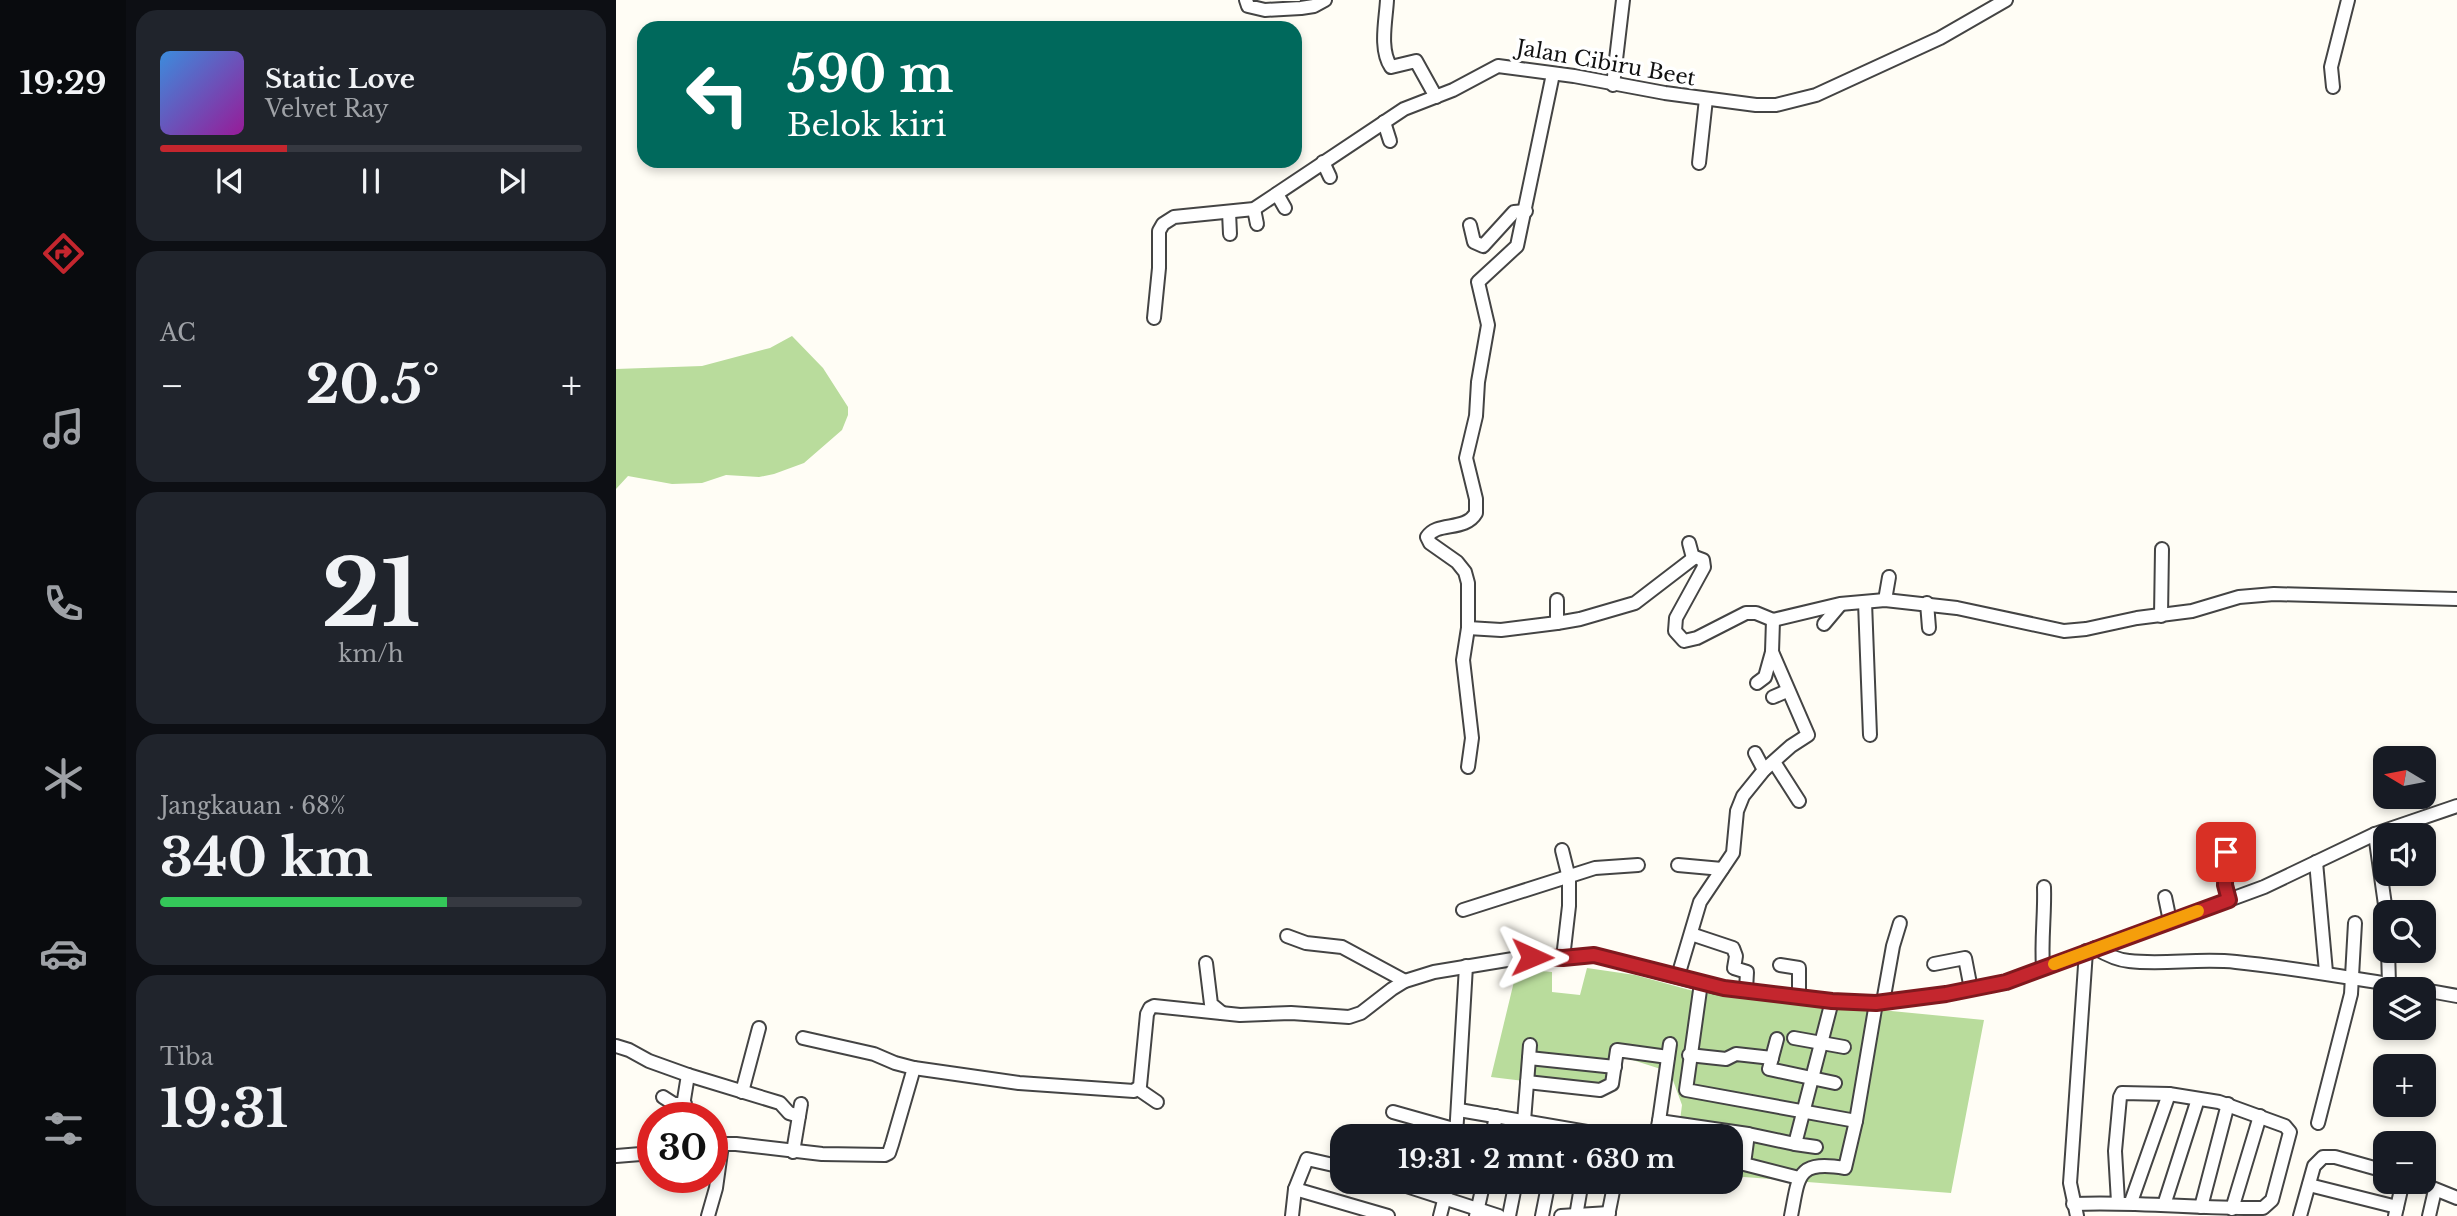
<!DOCTYPE html>
<html lang="id">
<meta charset="utf-8">
<style>
:root{--surface:#171b24;--page:#20242c;--text:#f1f3f6;--muted:#9ea1a6;--line:#363941;--accent:#c4262e}
body{margin:0;font-family:"Libre Baskerville",serif;background:var(--page);color:var(--text);height:100vh;display:flex;flex-direction:column;font-size:26px;white-space:nowrap}
*{box-sizing:border-box;margin:0}
p{font-size:23px;color:var(--muted)}
.icon{flex:none;width:38px;height:38px;fill:none;stroke:currentColor;stroke-width:2;stroke-linecap:round;stroke-linejoin:round}
.map{position:relative;flex:1;overflow:hidden}
.panel{display:flex;flex-direction:column;gap:10px;padding:10px;background:#0d0f14;width:490px}
.panel>*{flex:none}
.banner{position:absolute;left:21px;top:21px;width:665px;height:147px;border-radius:21px;box-shadow:0 4px 10px #0003;background:#00695c;color:#fff;overflow:hidden}
.needle{width:46px;rotate:280deg}
.buttons{position:absolute;left:1757px;top:746px;display:grid;gap:14px}
.buttons a{display:grid;place-items:center;width:63px;height:63px;border-radius:14px;background:var(--surface);box-shadow:0 4px 10px #0003;font-size:35px}
.speed{position:absolute;left:21px;top:1102px;display:flex;gap:14px;font-size:35px;font-weight:700;text-align:center}
.speed>*{display:grid;place-content:center;width:91px;height:91px;border-radius:50%;background:var(--surface);box-shadow:0 4px 10px #0003;line-height:1}
.speed .limit{border:10px solid #d22;background:#fff;color:#111}
.pin{position:absolute;display:grid;place-items:center;width:60px;height:60px;color:#fff;margin:-30px;border-radius:14px;box-shadow:0 4px 10px #0006}
.me{position:absolute;width:77px;margin:-38px;rotate:91deg;stroke-linejoin:round;filter:drop-shadow(0 0 5px #0008)}
.turn{display:flex;align-items:center;gap:24px;height:147px;padding:0 35px;font-size:32px}
.turn .icon{width:91px;height:91px;stroke-width:2.5}
.turn b{display:block;font-size:49px;line-height:60px}
.big{font-size:52px;font-weight:700;line-height:1.1}
.panel .tile{flex:1;display:flex;flex-direction:column;justify-content:center;gap:10px;min-width:0;padding:0 24px;border-radius:21px;background:var(--page)}
.panel .dial{align-items:center;gap:0}
.dial b{font-size:91px;line-height:1}
.song{display:flex;align-items:center;gap:21px}
.cover{width:84px;height:84px;border-radius:10px;background:linear-gradient(135deg,hsl(210 70% 55%),hsl(300 70% 35%))}
.played{height:7px;border-radius:4px;background:linear-gradient(90deg,var(--accent) 30%,var(--line) 30%)}
.keys{display:flex;justify-content:space-around;direction:ltr}
.heat{display:flex;justify-content:space-between;align-items:center;font-size:38px;direction:ltr}
.charge{height:10px;border-radius:5px;background:linear-gradient(90deg,#34c759 68%,var(--line) 0)}
.trip{position:absolute;left:714px;top:1124px;width:413px;height:70px;border-radius:21px;background:var(--surface);box-shadow:0 4px 10px #0003;font-weight:700;line-height:70px;text-align:center}
main{display:flex;flex:1;min-height:0}
.menu{display:flex;flex-direction:column;width:126px;justify-content:space-around;align-items:center;background:#090b0e;color:var(--muted)}
.menu .icon{width:49px;height:49px}
.menu .selected{color:var(--accent)}
.menu b{font-size:32px;color:var(--text)}
.map>svg:first-child{display:block}
</style>
<main>
<nav class="menu">
<b>19:29</b>
<svg class="icon selected" aria-label="directions" viewBox="0 0 24 24"><path d="M12 3l9 9-9 9-9-9zM9 14v-3h6M13 9l2 2-2 2"/></svg>
<svg class="icon" aria-label="music" viewBox="0 0 24 24"><path d="M9 18V5l10-2v13"/><circle cx="6" cy="18" r="3"/><circle cx="16" cy="16" r="3"/></svg>
<svg class="icon" aria-label="phone" viewBox="0 0 24 24"><path d="M5 4h4l2 5-3 2q2 4 5 5l2-3 5 2v4C11 20 4 13 5 4z"/></svg>
<svg class="icon" aria-label="climate" viewBox="0 0 24 24"><path d="M12 3v18M4 7l16 10M4 17L20 7"/></svg>
<svg class="icon" aria-label="car" viewBox="0 0 24 24"><path d="M5 17H2v-5l4-1 3-4h7l3 4 3 1v5h-3M9 17h6M6 11h13"/><circle cx="7" cy="17" r="2"/><circle cx="17" cy="17" r="2"/></svg>
<svg class="icon" aria-label="filters" viewBox="0 0 24 24"><path d="M4 7h16M4 17h16"/><circle cx="9" cy="7" r="2"/><circle cx="15" cy="17" r="2"/></svg>
</nav>
<section class="panel">
<div class="tile">
<div class="song"><i class="cover"></i><div><b>Static Love</b><p>Velvet Ray</p></div></div>
<div class="played"></div>
<div class="keys"><svg class="icon" aria-label="previous" viewBox="0 0 24 24"><path d="M18 5L8 12l10 7zM5 5v14"/></svg><svg class="icon" aria-label="pause" viewBox="0 0 24 24"><path d="M8 5v14M16 5v14"/></svg><svg class="icon" aria-label="next" viewBox="0 0 24 24"><path d="M6 5l10 7-10 7zM19 5v14"/></svg></div>
</div>
<div class="tile"><p>AC</p>
<div class="heat"><a>−</a><b class="big">20.5°</b><a>+</a></div>
</div>
<div class="tile dial"><b>21</b><p>km/h</p></div>
<div class="tile"><p>Jangkauan · 68%</p><b class="big">340 km</b><div class="charge"></div></div>
<div class="tile"><p>Tiba</p><b class="big">19:31</b></div>
</section>
<div class="map">
<svg width="1841" height="1216" viewBox="0 0 1841 1216">
<rect width="100%" height="100%" fill="#fffdf5"/>
<g fill="#b9dc9c">
<path d="M176,336l31,32 25,39v8l-6,15 -38,33 -30,11 -15,3 -33,-2 -24,8 -30,1 -44,-8 -12,13v-120l86,-3 68,-18z"/>
<path d="M971,968l48,7 62,17 287,28 -33,173 -220,-17v-40h-53l4,-31 -12,-33 -53,-17 -9,36 -117,-14 26,-108 35,3v20l28,3z"/>
</g>
<g fill="none" stroke-linecap="round" stroke-linejoin="round">
<defs>
<g id="minor">
<path d="M630,0l2,6 17,4 36,-2 13,-2 11,-6"/>
<path d="M771,0c-1,20 -8,49 4,67l25,-6 20,36"/>
<path d="M997,85l10,-85"/>
<path d="M1717,87l-2,-20 17,-67"/>
<path d="M768,122l6,19"/>
<path d="M707,162l7,15"/>
<path d="M1083,163l7,-64"/>
<path d="M661,194l8,14"/>
<path d="M638,209l3,15"/>
<path d="M613,212l1,22"/>
<path d="M854,225l4,17 9,4 31,-34 12,-1"/>
<path d="M538,318l5,-50v-37l4,-7 11,-7 80,-8 150,-100 49,-19 45,-24 76,10 91,17 91,12h20l40,-10 124,-57 66,-38"/>
<path d="M1073,543l4,15"/>
<path d="M1269,600l4,-23"/>
<path d="M1249,602l5,133"/>
<path d="M1311,603l2,25"/>
<path d="M1545,616l1,-67"/>
<path d="M941,623v-23"/>
<path d="M1208,624l16,-19"/>
<path d="M852,628l33,2 56,-7 23,-4 55,-16 60,-46 8,3 1,7 -28,51 -1,13 9,10 13,-3 49,-25h10l17,7 67,-16 45,-4 72,8 107,23 22,-2 51,-11 55,-7 47,-14 35,-3 183,5"/>
<path d="M1141,683l8,-6 7,-25"/>
<path d="M1157,697l14,-6"/>
<path d="M1139,753l9,17"/>
<path d="M1158,762l25,39"/>
<path d="M852,767l4,-29 -9,-78 5,-32v-45l-3,-11 -8,-10 -27,-19 -3,-6c10,-16 38,-5 49,-24v-14l-10,-41 10,-42 2,-34 10,-57 -10,-43 39,-36 36,-172"/>
<path d="M1759,834l11,78"/>
<path d="M946,850l7,28v28l-6,52"/>
<path d="M1610,852l-1,33 4,15"/>
<path d="M1700,862l10,110"/>
<path d="M1062,865l44,4"/>
<path d="M1549,897l5,24"/>
<path d="M847,910l132,-42 43,-3"/>
<path d="M1075,934l42,14 3,8 -2,12 13,4 -1,18"/>
<path d="M671,936l19,7 36,4 63,34"/>
<path d="M1479,948c10,6 22,12 34,13 34,4 71,-3 107,1 51,5 102,14 153,22"/>
<path d="M1772,950l1,34 29,5"/>
<path d="M590,963l5,41 11,9"/>
<path d="M1318,964l31,-6 6,31"/>
<path d="M1164,965l19,3v28"/>
<path d="M1427,967c-2,-27 2,-53 1,-80"/>
<path d="M1062,976l22,-74 33,-49 4,-42 6,-15 21,-26 27,-24 17,-11 -36,-83 1,-32"/>
<path d="M1085,983l-15,107 170,31"/>
<path d="M1808,990l33,6"/>
<path d="M1267,1002l10,-56 7,-23"/>
<path d="M187,1038l71,16 21,9 19,5"/>
<path d="M1178,1038l50,9"/>
<path d="M1161,1039l-8,30 66,14"/>
<path d="M0,1046l13,4 20,11 39,14 92,28 9,10 10,3"/>
<path d="M1073,1055l37,4 10,-5 36,4"/>
<path d="M913,1058l86,9"/>
<path d="M911,1082l73,8 12,-6 5,-34 51,7"/>
<path d="M522,1089l19,13"/>
<path d="M126,1092l17,-64"/>
<path d="M47,1097l11,7h11"/>
<path d="M843,1110l151,26"/>
<path d="M777,1112l64,18"/>
<path d="M65,1118l7,-43"/>
<path d="M908,1121l6,-76"/>
<path d="M1043,1121l11,-77"/>
<path d="M1702,1123l33,-129 4,-71"/>
<path d="M1132,1134l-4,30 55,14"/>
<path d="M840,1136l10,-170"/>
<path d="M876,1136l4,-20"/>
<path d="M1040,1136l3,-15 89,13 47,10"/>
<path d="M96,1144h24l86,10 63,1 4,-2 3,-9 22,-76 105,15 115,8 6,-5 7,-72 3,-6 4,-2 86,9 51,-2 58,4 12,-4 31,-24 13,-8 29,-9 85,-14h44l31,-3 122,32 116,14 44,2 70,-9 60,-12 258,-95 111,-53 82,-28"/>
<path d="M1200,1147l-21,-3 37,-143"/>
<path d="M177,1152l8,-48"/>
<path d="M0,1156l37,-3"/>
<path d="M775,1181l108,35"/>
<path d="M1799,1181l42,17"/>
<path d="M1693,1185l88,22"/>
<path d="M679,1189l93,27"/>
<path d="M1515,1202l38,-108"/>
<path d="M1457,1204c64,-3 127,5 190,4l9,-8 18,-68 -5,-6 -66,-24 -50,-8 -47,-1 -2,4 -5,54 3,51"/>
<path d="M1548,1205l34,-106"/>
<path d="M1585,1207l27,-103"/>
<path d="M1616,1209l28,-93"/>
<path d="M92,1216l8,-28 6,-43"/>
<path d="M676,1216l3,-27 12,-30 35,8"/>
<path d="M824,1216l9,-35"/>
<path d="M860,1216l8,-35"/>
<path d="M893,1216l7,-35"/>
<path d="M926,1216l7,-35"/>
<path d="M945,1216l48,-3"/>
<path d="M960,1216l6,-35"/>
<path d="M992,1216l7,-35"/>
<path d="M1175,1216c8,-40 5,-56 54,-48l11,-47 20,-118"/>
<path d="M1461,1216l-7,-33 1,-14 15,-218"/>
<path d="M1684,1216l14,-50 9,-9h12l50,14"/>
<path d="M1779,1216l8,-35"/>
<path d="M1813,1216l6,-26"/>
</g>
</defs>
<use href="#minor" stroke="#444" stroke-width="16"/>
<use href="#minor" stroke="#fff" stroke-width="12"/>
</g>
<g fill="none" stroke-linecap="round" stroke-linejoin="round">
<defs>
<path id="route" d="M916,957l31,1 31,-3 130,33 108,13 44,2 70,-9 60,-12 223,-82 -4,-15 1,-33"/>
</defs>
<use href="#route" stroke="#7f191e" stroke-width="18"/>
<use href="#route" stroke="#c4262e" stroke-width="12"/>
<path stroke="#f59e0b" stroke-width="12" d="M1438,964l144,-53"/>
</g>
<g text-anchor="middle" stroke-width="7" stroke-linejoin="round" paint-order="stroke">
<g font-size="21" fill="#111" stroke="#fff">
<text transform="translate(990 63) rotate(10)" y="7">Jalan Cibiru Beet</text>
</g>
</g>
</svg>
<div class="buttons">
<a><svg class="needle" viewBox="-14 -14 28 28"><path d="M0-13l5 13h-10z" fill="#e53935"/><path d="M0 13l5-13h-10z" fill="#9ea1a6"/></svg></a>
<a><svg class="icon" aria-label="sound" viewBox="0 0 24 24"><path d="M4 9h4l5-4v14l-5-4H4zM17 9q2 3 0 6"/></svg></a>
<a><svg class="icon" aria-label="search" viewBox="0 0 24 24"><circle cx="10" cy="10" r="6"/><path d="M15 15l6 6"/></svg></a>
<a><svg class="icon" aria-label="layers" viewBox="0 0 24 24"><path d="M12 4l9 5-9 5-9-5zM3 14l9 5 9-5"/></svg></a>
<a>+</a>
<a>−</a>
</div>
<div class="speed"><div class="limit">30</div></div>
<div class="pin" style="left:1610px;top:852px;background:#d93025"><svg class="icon" aria-label="arrive" viewBox="0 0 24 24"><path d="M6 21V4h12l-3 4 3 4H6"/></svg></div>
<svg class="me" style="left:916px;top:957px" viewBox="-20 -20 40 40"><path d="M0-17L14 15 0 8-14 15z" fill="#c4262e" stroke="#fff" stroke-width="4"/></svg>
<div class="trip">19:31 · 2 mnt · 630 m</div>
<div class="banner">
<div class="turn"><svg class="icon" aria-label="left" viewBox="0 0 24 24"><path d="M17 20v-9H6M10 6l-5 5 5 5"/></svg><div><b>590 m</b>Belok kiri</div></div>
</div>
</div>
</main>
